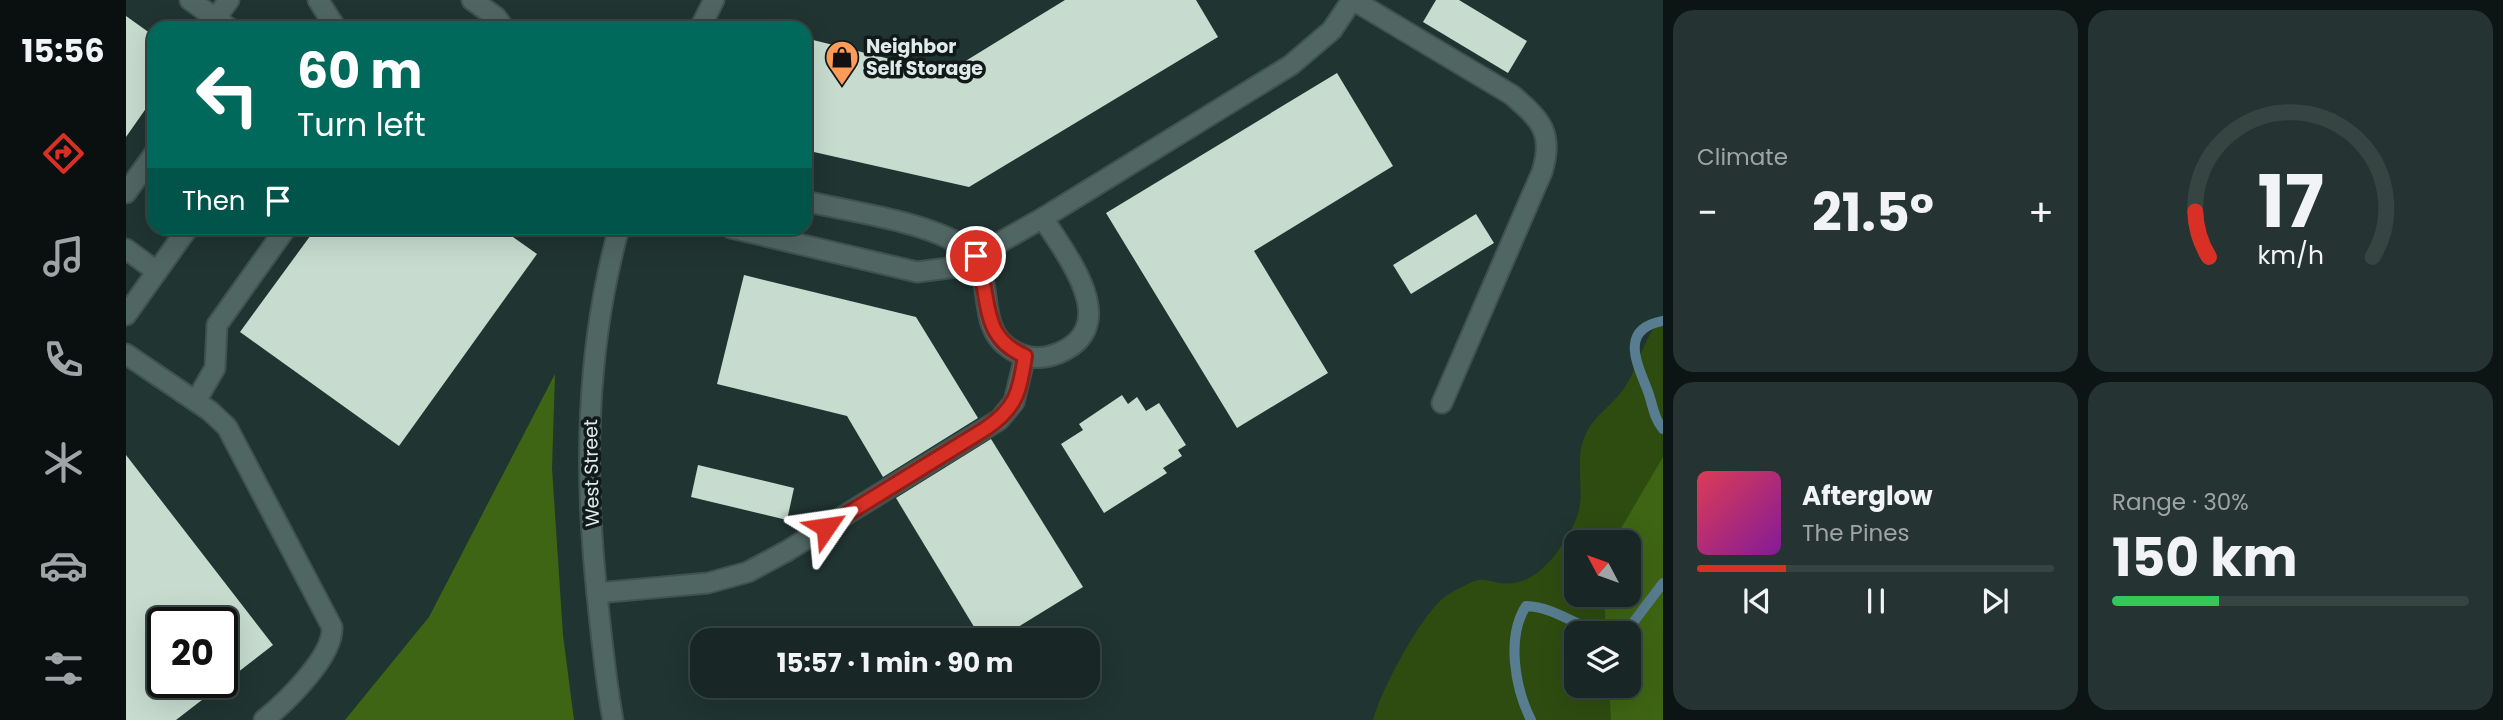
<!DOCTYPE html>
<meta charset="utf-8">
<style>
:root{--surface:#182725;--page:#253332;--text:#f1f3f6;--muted:#9fa5a7;--line:#364442;--accent:#d93025}
body{margin:0;font-family:Poppins,sans-serif;background:var(--page);color:var(--text);height:100vh;display:flex;flex-direction:column;font-size:26px;white-space:nowrap}
*{box-sizing:border-box;margin:0}
p{font-size:23px;color:var(--muted)}
.icon{flex:none;width:38px;height:38px;fill:none;stroke:currentColor;stroke-width:2;stroke-linecap:round;stroke-linejoin:round}
.map{position:relative;flex:1;overflow:hidden}
.details{display:flex;flex-direction:column;gap:10px;padding:10px;background:#0d1514;width:840px}
.details>*{flex:none}
.top-card{position:absolute;left:21px;top:21px;width:665px;height:214px;border-radius:21px;box-shadow:0 7px 28px #0002,0 0 0 2px var(--line);background:#00695c;color:#fff;overflow:hidden}
.needle{width:46px;rotate:311deg}
.buttons{position:absolute;left:1438px;top:530px;display:grid;gap:14px}
.buttons a{display:grid;place-items:center;width:77px;height:77px;border-radius:14px;background:var(--surface);box-shadow:0 7px 28px #0002,0 0 0 2px var(--line);font-size:35px}
.speed{position:absolute;left:21px;top:607px;display:flex;gap:14px;font-size:35px;font-weight:700;text-align:center}
.speed>*{display:grid;place-content:center;width:91px;height:91px;border-radius:50%;background:var(--surface);box-shadow:0 7px 28px #0002,0 0 0 2px var(--line);line-height:1}
.speed .limit{border:4px solid #111;border-radius:10px;background:#fff;color:#111}
.pin{position:absolute;display:grid;place-items:center;width:60px;height:60px;color:#fff;margin:-30px;border:4px solid #fff;border-radius:50%;box-shadow:0 2px 7px #0007}
.me{position:absolute;width:77px;margin:-38px;rotate:58deg;stroke-linejoin:round;filter:drop-shadow(0 0 5px #0008)}
.turn{display:flex;align-items:center;gap:24px;height:147px;padding:0 35px;font-size:32px}
.turn .icon{width:91px;height:91px;stroke-width:2.5}
.turn b{display:block;font-size:49px;line-height:60px}
.then{display:flex;align-items:center;height:66px;padding:0 35px;background:#0003;gap:14px;font-size:26px}
.big{font-size:52px;font-weight:700;line-height:1.1}
.details .widget{flex:1;display:flex;flex-direction:column;justify-content:center;gap:10px;min-width:0;padding:0 24px;border-radius:21px;background:var(--page)}
.details .dial{align-items:center;gap:0}
.dial svg{height:182px;overflow:visible;fill:none;stroke:var(--line);stroke-width:7;stroke-linecap:round;text-anchor:middle}
.dial text{fill:var(--text);stroke:none}
.song{display:flex;align-items:center;gap:21px}
.cover{width:84px;height:84px;border-radius:10px;background:linear-gradient(135deg,hsl(350 70% 55%),hsl(290 70% 35%))}
.played{height:7px;border-radius:4px;background:linear-gradient(90deg,var(--accent) 25%,var(--line) 25%)}
.keys{display:flex;justify-content:space-around;direction:ltr}
.heat{display:flex;justify-content:space-between;align-items:center;font-size:38px;direction:ltr}
.charge{height:10px;border-radius:5px;background:linear-gradient(90deg,#34c759 30%,var(--line) 0)}
.details .tiles{flex:1;display:grid;gap:10px;grid-template-columns:repeat(2,1fr)}
.trip{position:absolute;left:564px;top:628px;width:410px;height:70px;border-radius:21px;background:var(--surface);box-shadow:0 7px 28px #0002,0 0 0 2px var(--line);font-weight:700;line-height:70px;text-align:center}
main{display:flex;flex:1;min-height:0}
.menu{display:flex;flex-direction:column;width:126px;justify-content:space-around;align-items:center;background:#0a100f;color:var(--muted)}
.menu .icon{width:49px;height:49px}
.menu .on{color:var(--accent)}
.menu b{font-size:32px;color:var(--text)}
.map>svg:first-child{display:block}
</style>
<main>
<nav class="menu">
<b>15:56</b>
<svg class="icon on" aria-label="directions" viewBox="0 0 24 24"><path d="M12 3l9 9-9 9-9-9zM9 14v-3h6M13 9l2 2-2 2"/></svg>
<svg class="icon" aria-label="music" viewBox="0 0 24 24"><path d="M9 18V5l10-2v13"/><circle cx="6" cy="18" r="3"/><circle cx="16" cy="16" r="3"/></svg>
<svg class="icon" aria-label="phone" viewBox="0 0 24 24"><path d="M5 4h4l2 5-3 2q2 4 5 5l2-3 5 2v4C11 20 4 13 5 4z"/></svg>
<svg class="icon" aria-label="climate" viewBox="0 0 24 24"><path d="M12 3v18M4 7l16 10M4 17L20 7"/></svg>
<svg class="icon" aria-label="car" viewBox="0 0 24 24"><path d="M5 17H2v-5l4-1 3-4h7l3 4 3 1v5h-3M9 17h6M6 11h13"/><circle cx="7" cy="17" r="2"/><circle cx="17" cy="17" r="2"/></svg>
<svg class="icon" aria-label="filters" viewBox="0 0 24 24"><path d="M4 7h16M4 17h16"/><circle cx="9" cy="7" r="2"/><circle cx="15" cy="17" r="2"/></svg>
</nav>
<div class="map">
<svg width="1537" height="720" viewBox="0 0 1537 720">
<rect width="100%" height="100%" fill="#203431"/>
<path fill="#2e4c10" fill-rule="evenodd" d="M1529,326l8,1v393h-290c9,-32 44,-97 68,-120 7,-6 28,-18 37,-20 6,-1 15,2 21,3 22,3 37,-7 51,-22 13,-15 27,-37 30,-56 3,-23 -5,-47 5,-69 8,-20 28,-31 40,-49 13,-20 16,-40 30,-61zM1451,542h52v53h-52zM1451,634h52v52h-52z"/>
<g fill="#3e6513">
<path d="M429,374l-3,94 11,167 11,85h-229l84,-103z"/>
<path d="M1537,457v263h-52l-2,-34h20v-52l-23,-1 -2,-38h25v-53h-16z"/>
</g>
<g fill="none" stroke-linecap="round" stroke-linejoin="round">
<g stroke="#587d90" stroke-width="10">
<path d="M1537,321c-43,8 -27,40 -16,68 6,15 6,28 16,40"/>
<path d="M1491,634l12,-6 34,-45"/>
<path d="M1405,720c-16,-32 -25,-83 -5,-114 30,1 52,22 80,28"/>
</g>
</g>
<g fill="#c7dbcf" fill-rule="evenodd">
<path d="M939,0h131l22,37 -249,150 -164,-37v-112l141,35z"/>
<path d="M1310,0h23l68,41 -19,32 -85,-51z"/>
<path d="M0,16l28,20v61l-28,40z"/>
<path d="M1211,73l56,93 -139,85 74,122 -91,55 -131,-215z"/>
<path d="M1350,214l18,29 -83,51 -18,-29z"/>
<path d="M190,228h184l37,26 -138,192 -159,-114z"/>
<path d="M618,275l172,42 62,101 -95,59 -36,-61 -130,-32z"/>
<path d="M996,395l6,9 9,-7 9,14 13,-8 27,42 -8,5 4,6 -19,12 4,5 -63,40 -43,-69 22,-14 -4,-6z"/>
<path d="M865,439l92,148 -86,53h-15l-86,-142z"/>
<path d="M0,455l147,190 -97,75h-50zM37,623h59v59h-59z"/>
<path d="M572,465l96,23 -7,32 -96,-23z"/>
</g>
<g fill="none" stroke-linecap="round" stroke-linejoin="round">
<defs>
<g id="service">
<path d="M64,0l39,28"/>
<path d="M192,0l18,28"/>
<path d="M346,0l24,17 8,11"/>
<path d="M1227,0l159,95c29,25 42,38 30,77l-100,231"/>
<path d="M89,19l14,-19"/>
<path d="M0,193l28,-39"/>
<path d="M679,201c46,11 119,20 158,45 36,24 10,78 46,102 15,11 33,12 50,5 65,-28 6,-99 -16,-135"/>
<path d="M605,228l186,44 39,-5 87,-49 248,-153 41,-35 20,-30"/>
<path d="M0,249l30,22"/>
<path d="M0,354l84,57 17,16 105,200c2,29 -46,75 -68,93"/>
<path d="M70,401l19,-33 2,-43 69,-97"/>
<path d="M471,593l111,-10 40,-11 39,-21 212,-131 15,-18 11,-46"/>
</g>
<path id="tertiary" d="M0,315l62,-87"/>
<g id="secondary">
<path d="M574,28l14,-28"/>
<path d="M487,720c-7,-38 -11,-77 -15,-116 -14,-127 -13,-253 21,-376"/>
</g>
</defs>
<use href="#service" stroke="#3f524f" stroke-width="23"/>
<use href="#tertiary" stroke="#3f524f" stroke-width="23"/>
<use href="#secondary" stroke="#3f524f" stroke-width="23"/>
<use href="#service" stroke="#506663" stroke-width="19"/>
<use href="#tertiary" stroke="#506663" stroke-width="19"/>
<use href="#secondary" stroke="#506663" stroke-width="19"/>
</g>
<g fill="none" stroke-linecap="round" stroke-linejoin="round">
<defs>
<path id="route" d="M700,527l159,-98c32,-21 34,-37 40,-73 -47,-20 -33,-59 -49,-100"/>
</defs>
<use href="#route" stroke="#8d1f18" stroke-width="18"/>
<use href="#route" stroke="#d93025" stroke-width="12"/>
</g>
<defs>
<symbol id="shop-pin" viewBox="-11 -11 22 30"><path d="M0 17L-7.5 6A9.5 9.5 0 1 1 7.5 6Z" fill="#fe9b59" stroke="#111a19"/><path d="M-5-2.5h2.3a2.7 3.5 0 0 1 5.4 0H5L5.5 6h-11ZM-1.5-2.5h3a1.5 2.3 0 0 0-3 0Z" fill="#111"/></symbol>
</defs>
<g fill-rule="evenodd">
<use href="#shop-pin" x="697" y="38" width="38" height="52"/>
</g>
<g text-anchor="middle" stroke-width="7" stroke-linejoin="round" paint-order="stroke">
<g font-size="19" font-weight="bold" fill="#e0ecea" stroke="#111a19" text-anchor="start">
<text x="740" y="53">Neighbor<tspan x="740" dy="22">Self Storage</tspan></text>
</g>
<g font-size="19" fill="#e0ecea" stroke="#111a19">
<text transform="translate(465 473) rotate(-91)" y="7">West Street</text>
</g>
</g>
</svg>
<div class="buttons">
<a><svg class="needle" viewBox="-14 -14 28 28"><path d="M0-13l5 13h-10z" fill="#e53935"/><path d="M0 13l5-13h-10z" fill="#9fa5a7"/></svg></a>
<a><svg class="icon" aria-label="layers" viewBox="0 0 24 24"><path d="M12 4l9 5-9 5-9-5zM3 14l9 5 9-5"/></svg></a>
</div>
<div class="speed"><div class="limit">20</div></div>
<div class="pin" style="left:850px;top:256px;background:#d93025"><svg class="icon" aria-label="arrive" viewBox="0 0 24 24"><path d="M6 21V4h12l-3 4 3 4H6"/></svg></div>
<svg class="me" style="left:700px;top:527px" viewBox="-20 -20 40 40"><path d="M0-17L14 15 0 8-14 15z" fill="#d93025" stroke="#fff" stroke-width="4"/></svg>
<div class="trip">15:57 · 1 min · 90 m</div>
<div class="top-card">
<div class="turn"><svg class="icon" aria-label="left" viewBox="0 0 24 24"><path d="M17 20v-9H6M10 6l-5 5 5 5"/></svg><div><b>60 m</b>Turn left</div></div>
<div class="then">Then<svg class="icon" aria-label="arrive" viewBox="0 0 24 24"><path d="M6 21V4h12l-3 4 3 4H6"/></svg></div>
</div>
</div>
<section class="details">
<div class="tiles">
<div class="widget"><p>Climate</p>
<div class="heat"><a>−</a><b class="big">21.5°</b><a>+</a></div>
</div>
<div class="widget dial"><svg viewBox="0 0 100 80">
<path d="M14 69A42 42 0 1 1 86 69"/>
<path d="M14 69A42 42 0 0 1 8 49" stroke="#d93025"/>
<text x="50" y="56" font-size="32" font-weight="700">17</text>
<text x="50" y="72" font-size="11">km/h</text>
</svg></div>
<div class="widget">
<div class="song"><i class="cover"></i><div><b>Afterglow</b><p>The Pines</p></div></div>
<div class="played"></div>
<div class="keys"><svg class="icon" aria-label="previous" viewBox="0 0 24 24"><path d="M18 5L8 12l10 7zM5 5v14"/></svg><svg class="icon" aria-label="pause" viewBox="0 0 24 24"><path d="M8 5v14M16 5v14"/></svg><svg class="icon" aria-label="next" viewBox="0 0 24 24"><path d="M6 5l10 7-10 7zM19 5v14"/></svg></div>
</div>
<div class="widget"><p>Range · 30%</p><b class="big">150 km</b><div class="charge"></div></div>
</div>
</section>
</main>
